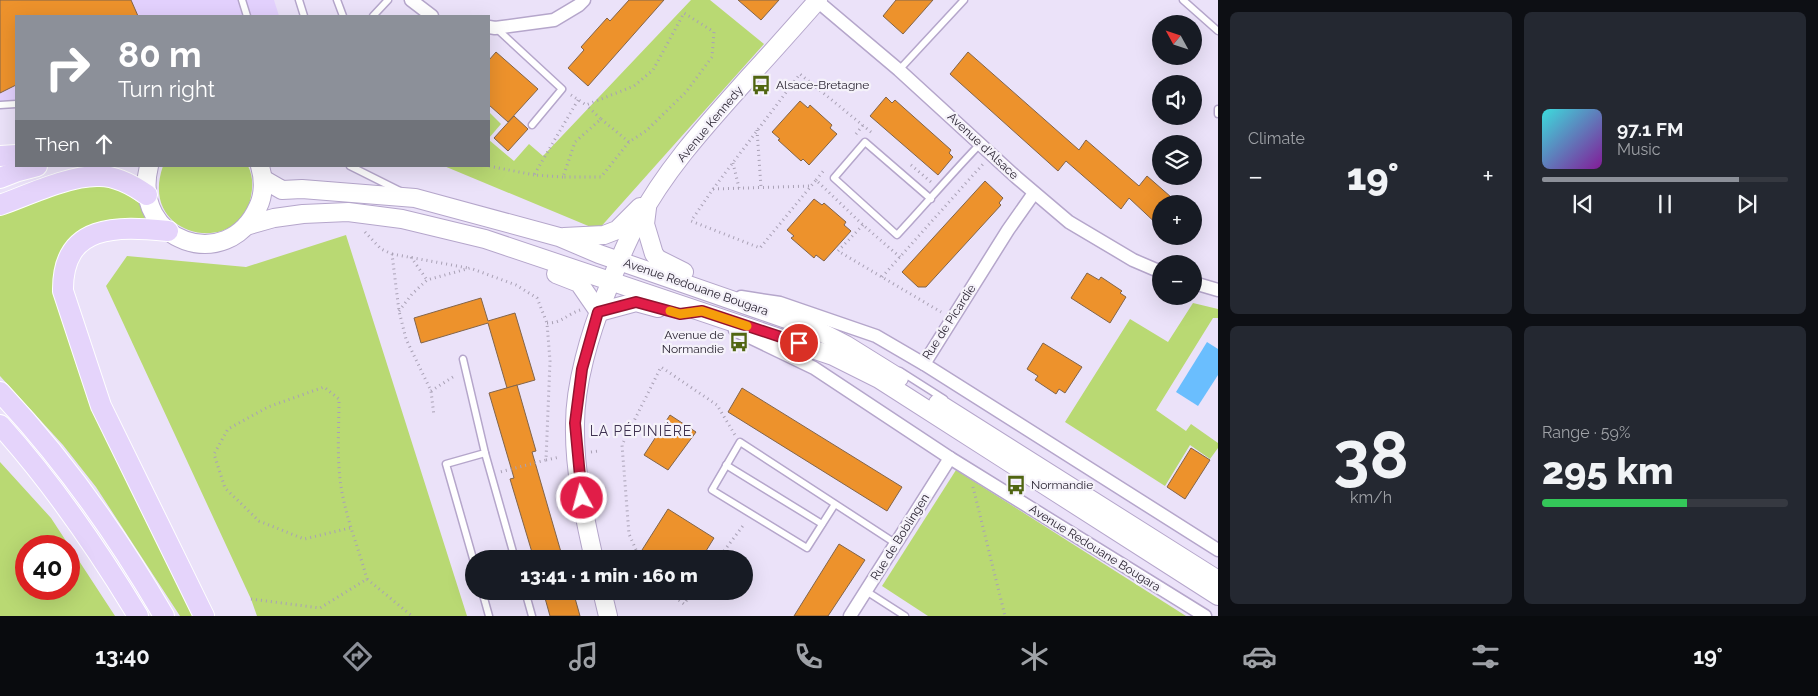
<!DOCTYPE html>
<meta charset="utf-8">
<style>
:root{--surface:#171b24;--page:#242831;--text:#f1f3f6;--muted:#9ea1a6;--line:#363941;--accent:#8c9099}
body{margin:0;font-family:Raleway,sans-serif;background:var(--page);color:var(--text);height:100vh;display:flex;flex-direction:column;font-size:19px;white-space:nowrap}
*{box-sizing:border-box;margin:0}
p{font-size:16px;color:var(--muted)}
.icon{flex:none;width:28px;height:28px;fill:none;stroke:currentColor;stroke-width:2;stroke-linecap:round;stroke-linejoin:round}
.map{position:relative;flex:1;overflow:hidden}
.panel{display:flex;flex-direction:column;gap:12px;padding:12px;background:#0d0f14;width:600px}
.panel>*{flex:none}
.top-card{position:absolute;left:15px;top:15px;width:475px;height:152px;border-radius:0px;box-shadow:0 5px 20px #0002;background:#8c9099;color:#fff;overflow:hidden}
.needle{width:32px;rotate:310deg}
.buttons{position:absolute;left:1152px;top:15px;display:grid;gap:10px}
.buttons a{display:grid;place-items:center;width:50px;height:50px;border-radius:50%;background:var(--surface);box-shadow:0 5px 20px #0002;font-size:25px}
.speed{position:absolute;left:15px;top:535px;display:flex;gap:10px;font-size:25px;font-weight:700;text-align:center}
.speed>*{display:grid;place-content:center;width:65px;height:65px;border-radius:50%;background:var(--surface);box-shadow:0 5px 20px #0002;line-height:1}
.speed .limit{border:8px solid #d22;background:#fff;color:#111}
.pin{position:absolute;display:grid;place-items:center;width:42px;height:42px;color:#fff;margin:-21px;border:2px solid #fff;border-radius:50%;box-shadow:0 1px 5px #0007}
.me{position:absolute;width:55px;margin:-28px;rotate:353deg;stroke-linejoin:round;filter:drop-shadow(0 0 4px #0008)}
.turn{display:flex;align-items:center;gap:18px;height:105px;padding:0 20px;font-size:22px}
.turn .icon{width:65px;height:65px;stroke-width:2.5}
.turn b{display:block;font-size:35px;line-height:42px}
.then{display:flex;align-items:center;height:48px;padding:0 20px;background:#0003;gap:10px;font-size:19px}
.big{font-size:38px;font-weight:800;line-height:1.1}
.panel .widget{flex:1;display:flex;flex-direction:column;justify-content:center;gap:8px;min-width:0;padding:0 18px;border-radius:8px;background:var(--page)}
.panel .dial{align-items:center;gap:0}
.dial b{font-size:65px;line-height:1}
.song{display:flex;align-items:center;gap:15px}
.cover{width:60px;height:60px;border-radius:8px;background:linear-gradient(135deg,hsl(180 70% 55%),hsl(290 70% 35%))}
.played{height:5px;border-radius:2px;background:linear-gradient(90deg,var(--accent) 80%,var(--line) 80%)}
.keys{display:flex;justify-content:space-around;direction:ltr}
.heat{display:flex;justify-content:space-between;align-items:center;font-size:28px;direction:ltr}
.charge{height:8px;border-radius:4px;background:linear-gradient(90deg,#34c759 59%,var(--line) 0)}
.panel .tiles{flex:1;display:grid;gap:12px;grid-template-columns:repeat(2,1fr)}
.trip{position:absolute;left:465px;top:550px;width:288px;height:50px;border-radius:25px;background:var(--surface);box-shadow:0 5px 20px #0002;font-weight:800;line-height:50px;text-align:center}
.tabs{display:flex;height:80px;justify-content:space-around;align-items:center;background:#090b0e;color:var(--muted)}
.tabs .icon{width:35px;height:35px}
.tabs .selected{color:var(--accent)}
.tabs b{font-size:22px;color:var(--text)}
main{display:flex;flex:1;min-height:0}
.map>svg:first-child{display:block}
</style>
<main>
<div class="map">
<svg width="1218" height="616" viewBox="0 0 1218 616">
<rect width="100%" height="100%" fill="#ebe2f9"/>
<path fill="#e3d1fe" d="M0,0h274l5,16h-263v92l-16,1z"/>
<g fill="#b9d973" fill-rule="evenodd">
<path d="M691,0h19l54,44 -166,186 -154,-64h45v-26l25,21 15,-17 14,12z"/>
<path d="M489,112l12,12 -12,14z"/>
<path d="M163,166h85c5,10 5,20 3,30 -9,61 -114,44 -88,-30z"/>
<path d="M90,184l27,3 22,16 7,18 -60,10 -32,65 23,71 27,65 90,184h-14l-84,-129 -33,-42 -63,-69v-164l24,-11z"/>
<path d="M346,235l121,381h-210l-6,-17 -145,-313 21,-30 119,11z"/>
<path d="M1193,303l25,6v9h-5l-57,92 30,21 5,-7 27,19v5l-8,11 -20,-14 -25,41 -100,-64 65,-103 38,23z"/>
<path d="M0,462l51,56 64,98h-115zM26,546h43v43h-43z"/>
<path d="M956,470l230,146h-258l-46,-30z"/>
</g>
<path fill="#6abefe" d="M1207,342l11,7v26l-20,31 -22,-14z"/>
<g fill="#ed922c" stroke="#82644a">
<path d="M0,0h131l7,16h-122v69l-16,8z"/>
<path d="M629,0h35l-76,86 -20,-18 16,-18 -3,-3 26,-29 3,3z"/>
<path d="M738,0h41l-18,20z"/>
<path d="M896,0h37l-30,34 -20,-18z"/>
<path d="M496,52l42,37 -30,33 -19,-17v-45z"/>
<path d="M968,52l111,98 7,-10 53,46 8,-10 32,28h-18v24l-32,-30 -8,11 -55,-48 -8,10 -108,-97z"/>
<path d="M886,97l6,6 3,-3 56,50 -2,3 4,4 -15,18 -68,-59z"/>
<path d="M800,101l8,7 2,-3 22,20 -2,3 7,6 -28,31 -6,-6 -2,2 -23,-21 2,-1 -8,-7z"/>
<path d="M514,116l14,13 -20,22 -14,-13z"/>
<path d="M985,181l18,17 -4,5 2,2 -75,82h-8l-16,-15z"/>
<path d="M814,199l8,6 2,-2 22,19 -2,3 7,6 -27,30 -8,-6 -2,3 -23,-20 3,-2 -7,-6z"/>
<path d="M1087,273l12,7 2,-3 21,14 -2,2 6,4 -16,26 -39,-25z"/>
<path d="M481,298l7,23 27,-8 20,67 -28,8 -19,-65 -67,20 -7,-25z"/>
<path d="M1043,343l39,24 -17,26 -6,-4 -3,5 -21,-14 3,-4 -11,-7z"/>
<path d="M517,385l19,66 -4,1 31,107h-29l-24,-80 4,-1 -25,-85z"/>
<path d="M742,388l160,99 -15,24 -159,-99z"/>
<path d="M670,415l26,17 -28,38 -24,-15z"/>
<path d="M1191,448l19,12 -25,39 -18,-12z"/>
<path d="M668,509l46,29 -13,21h-45l-14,-9z"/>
<path d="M839,544l26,16 -37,56h-34z"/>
<path d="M543,591h30l7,25h-30z"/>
</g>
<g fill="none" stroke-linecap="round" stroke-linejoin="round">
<defs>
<g id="lane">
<path d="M242,0l5,16"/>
<path d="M299,0l5,16"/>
<path d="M337,0l6,16"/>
<path d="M1183,0l35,31"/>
<path d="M373,16l15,-16"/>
<path d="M496,28l66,61 -30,36"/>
<path d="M899,70l65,-70"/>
<path d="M0,105l16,-1"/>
<path d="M1218,109v5"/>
<path d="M350,166l50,25"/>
<path d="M931,199l-66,-57 -31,36 63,57c28,-30 55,-62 84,-92"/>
<path d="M463,359l22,94 -39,11 28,98"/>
<path d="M900,371l44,28"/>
<path d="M485,453l30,106"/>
<path d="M726,465l96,59"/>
<path d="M835,504l-28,44 -95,-58 28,-48 155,101"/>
<path d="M482,591l7,25"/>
<path d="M525,591l7,25"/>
<path d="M866,591l39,25"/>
</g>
<g id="street">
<path d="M411,0l21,16"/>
<path d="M816,0l83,70 117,107 53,45 64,38 28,12"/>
<path d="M489,27l6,1 59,-8 25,-15 5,-5"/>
<path d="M1194,283l24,7"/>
<path d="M741,297l39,6 96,33 48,28 294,186"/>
<path d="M735,330l79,38 136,90 255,158"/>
<path d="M924,364l84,-134 26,-37"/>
<path d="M850,616l100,-158"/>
</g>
<g id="secondary">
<path d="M149,166c-19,76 79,109 109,41 6,-12 6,-28 2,-41"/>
<path d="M263,179l19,11 20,-1 113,9 144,39 40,17 216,75 31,16 53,33"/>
<path d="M647,208l-2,16 9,30 4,5 26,13"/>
<path d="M246,226l28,-8 29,-4 45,-2 54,7 83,20 348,117 46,23 339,217"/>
<path d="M564,237l40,-2 13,-5 23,-23"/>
<path d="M556,274l23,9 20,29"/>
<path d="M599,312l37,-10 22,6"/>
<path d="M938,403l280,177"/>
<path d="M594,559c-10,-44 -20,-90 -19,-135 0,-40 15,-91 30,-128 10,-25 19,-50 32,-73 29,-55 72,-101 113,-147 23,-25 46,-51 68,-76"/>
<path d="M602,591l6,25"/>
</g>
<g id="primary">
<path d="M0,156l16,-1"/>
<path d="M0,178l18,-7 19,-5"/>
<path d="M0,205c28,-10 68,-29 97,-29 18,-1 36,9 50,19"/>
<path d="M168,231c-50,-5 -106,-8 -105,60l38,115 103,210"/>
<path d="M0,392c64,68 117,143 164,224"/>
<path d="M0,425c53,59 97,123 138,191"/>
</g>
</defs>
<use href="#lane" stroke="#b5a6cb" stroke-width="9"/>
<use href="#street" stroke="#b5a6cb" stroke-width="15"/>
<use href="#secondary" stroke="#b5a6cb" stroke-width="20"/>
<use href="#primary" stroke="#fff" stroke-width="22"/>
<g stroke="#a9a1b5" stroke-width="3" stroke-dasharray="1 4" stroke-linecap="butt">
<path d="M571,95l15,10 48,-19 19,-16 31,-57 30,19 -2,25 -26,35 -40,39 -17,11 -28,35h-38l12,-35 26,-23 -15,-14"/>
<path d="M601,119l28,23"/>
<path d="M757,130l4,57"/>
<path d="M871,132l-71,-58 -87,115 -22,32 69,27 56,-68 47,45 37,32"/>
<path d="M856,134l7,-9"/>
<path d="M733,163l6,25"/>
<path d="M911,165l20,17"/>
<path d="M489,166l45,9"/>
<path d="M563,177l-29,-2 44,-75"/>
<path d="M816,180l9,-11"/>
<path d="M713,189l98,-3"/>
<path d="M863,225l-25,26 103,61"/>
<path d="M365,232l16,17 11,5 7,57 7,28 25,52 3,25"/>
<path d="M392,254l76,14"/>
<path d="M411,257l16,23"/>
<path d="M882,277l101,-113"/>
<path d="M399,311l13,-17 15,-14 43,-12 46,17 21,13 10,25 3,38 -4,99 -46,12"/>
<path d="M547,323c15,0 19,-8 33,-13"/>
<path d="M431,391l25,-16"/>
<path d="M591,452l8,-1"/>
<path d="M546,460l14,-3"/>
<path d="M973,487l32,129"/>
<path d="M350,528l-46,11 -45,-18 -34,-33 -11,-34 14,-25 40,-22 56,-20 15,12c0,26 -2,54 1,80 4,35 18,67 27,100"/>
<path d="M640,559l-11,-25 -7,-89 39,-78 56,38 18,30"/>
<path d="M718,559l27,-36"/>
<path d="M667,591l17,13 9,-13"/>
<path d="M251,599l69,9 47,-29 45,37"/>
</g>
<use href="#lane" stroke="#fff" stroke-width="6"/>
<use href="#street" stroke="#fff" stroke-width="12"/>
<use href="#secondary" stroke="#fff" stroke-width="18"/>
<use href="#primary" stroke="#e5d4fb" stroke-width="20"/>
</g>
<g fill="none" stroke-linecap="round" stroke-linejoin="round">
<defs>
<path id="route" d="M582,498l-7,-75 7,-54 16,-57 38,-10 44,12 22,-3 97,32"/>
</defs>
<use href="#route" stroke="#92132f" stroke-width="12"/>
<use href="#route" stroke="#e11d48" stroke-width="9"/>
<path stroke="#f59e0b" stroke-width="9" d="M670,311l10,3 22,-3 45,15"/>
</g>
<defs>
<symbol id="bus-bare" viewBox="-9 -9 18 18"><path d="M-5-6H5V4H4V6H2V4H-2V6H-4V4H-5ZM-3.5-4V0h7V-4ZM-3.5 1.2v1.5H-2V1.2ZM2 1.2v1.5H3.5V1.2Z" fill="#506511" stroke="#f5f2fa" stroke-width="2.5" paint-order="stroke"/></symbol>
</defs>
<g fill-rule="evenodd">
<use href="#bus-bare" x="747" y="71" width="28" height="28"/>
<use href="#bus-bare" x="725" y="328" width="28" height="28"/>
<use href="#bus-bare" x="1002" y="471" width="28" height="28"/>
</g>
<g text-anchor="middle" stroke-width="4.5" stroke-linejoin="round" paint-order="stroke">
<g font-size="12" fill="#241e2c" stroke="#f5f2fa" text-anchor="start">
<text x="776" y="89">Alsace-Bretagne</text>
<text x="724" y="339" text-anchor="end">Avenue de<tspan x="724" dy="14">Normandie</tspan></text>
<text x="1031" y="489">Normandie</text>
</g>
<g font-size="12" fill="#241e2c" stroke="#f5f2fa">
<text transform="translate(710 124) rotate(-50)" y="4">Avenue Kennedy</text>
<text transform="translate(983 146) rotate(43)" y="4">Avenue d'Alsace</text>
<text transform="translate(696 287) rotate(19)" y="4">Avenue Redouane Bougara</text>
<text transform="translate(949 322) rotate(-57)" y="4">Rue de Picardie</text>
<text transform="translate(900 537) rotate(-58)" y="4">Rue de Boblingen</text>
<text transform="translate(1095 548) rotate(32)" y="4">Avenue Redouane Bougara</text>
</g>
<g font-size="14" letter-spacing="1" fill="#403352" stroke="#f5f2fa">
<text x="641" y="436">LA PÉPINIÈRE</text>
</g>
</g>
</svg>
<div class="buttons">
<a><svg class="needle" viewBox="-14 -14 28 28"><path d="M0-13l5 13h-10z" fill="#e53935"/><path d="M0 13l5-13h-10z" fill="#9ea1a6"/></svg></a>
<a><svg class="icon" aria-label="sound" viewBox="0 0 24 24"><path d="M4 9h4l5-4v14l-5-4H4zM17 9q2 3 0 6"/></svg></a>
<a><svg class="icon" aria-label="layers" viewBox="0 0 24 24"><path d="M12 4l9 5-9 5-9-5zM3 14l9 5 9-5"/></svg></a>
<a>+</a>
<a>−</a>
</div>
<div class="speed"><div class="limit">40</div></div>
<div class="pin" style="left:799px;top:343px;background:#d93025"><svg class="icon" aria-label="arrive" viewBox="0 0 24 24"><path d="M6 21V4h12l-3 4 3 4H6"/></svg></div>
<svg class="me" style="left:582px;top:498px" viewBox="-20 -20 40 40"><circle r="17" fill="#e11d48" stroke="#fff" stroke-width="3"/><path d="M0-11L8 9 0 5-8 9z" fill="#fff"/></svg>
<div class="trip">13:41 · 1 min · 160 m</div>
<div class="top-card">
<div class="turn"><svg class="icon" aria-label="right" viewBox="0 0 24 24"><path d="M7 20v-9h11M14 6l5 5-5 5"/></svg><div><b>80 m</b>Turn right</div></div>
<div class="then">Then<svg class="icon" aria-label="ahead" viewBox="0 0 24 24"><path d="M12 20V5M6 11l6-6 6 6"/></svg></div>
</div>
</div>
<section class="panel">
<div class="tiles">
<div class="widget"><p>Climate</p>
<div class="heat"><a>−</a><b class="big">19°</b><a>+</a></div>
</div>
<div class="widget">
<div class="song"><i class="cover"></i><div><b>97.1 FM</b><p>Music</p></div></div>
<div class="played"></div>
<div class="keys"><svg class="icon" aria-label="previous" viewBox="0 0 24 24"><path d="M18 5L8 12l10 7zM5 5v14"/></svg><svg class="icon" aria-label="pause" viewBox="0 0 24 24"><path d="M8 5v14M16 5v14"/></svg><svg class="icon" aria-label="next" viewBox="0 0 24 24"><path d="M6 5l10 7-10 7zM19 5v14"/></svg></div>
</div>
<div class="widget dial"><b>38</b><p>km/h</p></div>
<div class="widget"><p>Range · 59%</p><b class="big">295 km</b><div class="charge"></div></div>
</div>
</section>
</main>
<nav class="tabs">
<b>13:40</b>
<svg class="icon selected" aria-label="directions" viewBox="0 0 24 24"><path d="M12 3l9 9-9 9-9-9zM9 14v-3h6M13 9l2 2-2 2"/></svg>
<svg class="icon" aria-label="music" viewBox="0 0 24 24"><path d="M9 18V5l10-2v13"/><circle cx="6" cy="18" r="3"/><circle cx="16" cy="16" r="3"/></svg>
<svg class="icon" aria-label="phone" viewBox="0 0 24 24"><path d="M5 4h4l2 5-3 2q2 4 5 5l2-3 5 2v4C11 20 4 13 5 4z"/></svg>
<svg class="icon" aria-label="climate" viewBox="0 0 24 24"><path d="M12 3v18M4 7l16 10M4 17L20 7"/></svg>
<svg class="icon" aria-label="car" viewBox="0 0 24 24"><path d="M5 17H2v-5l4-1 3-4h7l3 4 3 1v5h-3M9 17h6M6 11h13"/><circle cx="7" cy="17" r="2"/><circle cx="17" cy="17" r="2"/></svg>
<svg class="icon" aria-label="filters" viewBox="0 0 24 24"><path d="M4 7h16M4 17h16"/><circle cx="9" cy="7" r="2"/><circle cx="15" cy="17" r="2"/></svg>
<b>19°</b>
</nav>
